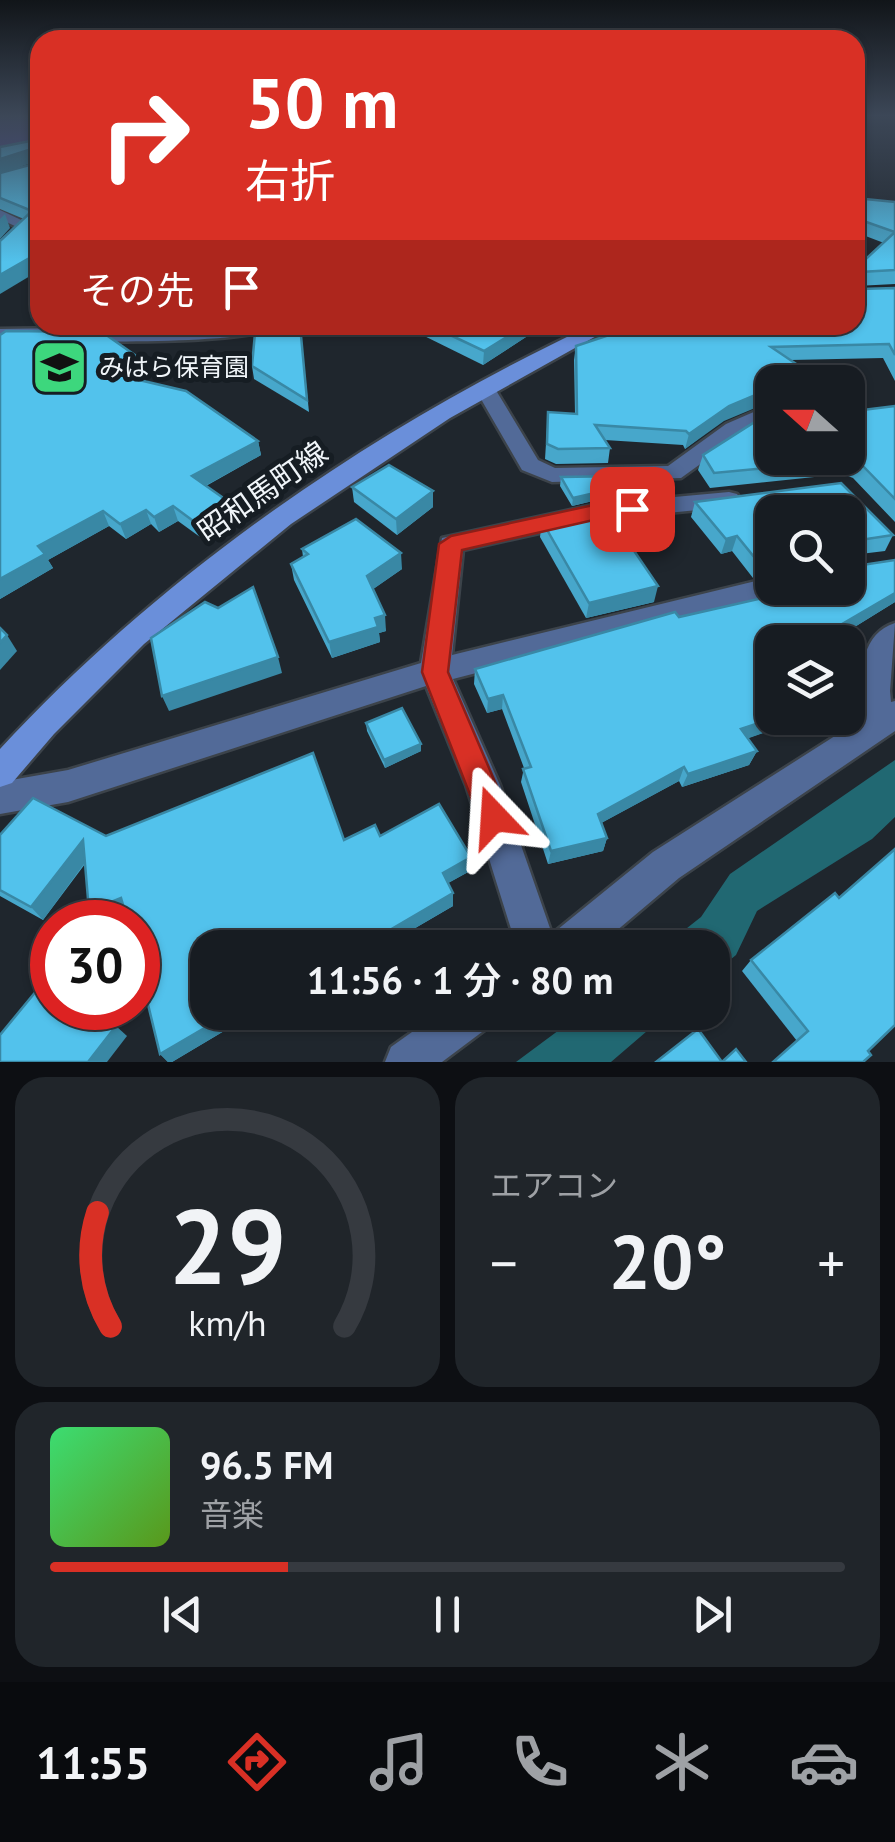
<!DOCTYPE html>
<html lang="ja">
<meta charset="utf-8">
<style>
:root{--surface:#171c22;--page:#20252a;--text:#f1f3f6;--muted:#9ea1a5;--line:#363a40;--accent:#d93025}
body{margin:0;font-family:"PT Sans","Noto Sans JP",sans-serif;background:var(--page);color:var(--text);height:100vh;display:flex;flex-direction:column;font-size:38px;white-space:nowrap}
*{box-sizing:border-box;margin:0}
p{font-size:32px;color:var(--muted)}
.icon{flex:none;width:55px;height:55px;fill:none;stroke:currentColor;stroke-width:2;stroke-linecap:round;stroke-linejoin:round}
.map{position:relative;height:1062px;overflow:hidden}
.sheet{display:flex;flex-direction:column;gap:15px;padding:15px;background:#0d0f13;flex:1}
.sheet>*{flex:none}
.banner{position:absolute;left:30px;top:30px;width:835px;height:305px;border-radius:30px;box-shadow:0 2px 8px #0004,0 0 0 2px var(--line);background:#d93025;color:#fff;overflow:hidden}
.needle{width:65px;rotate:291deg}
.fabs{position:absolute;left:755px;top:365px;display:grid;gap:20px}
.fabs a{display:grid;place-items:center;width:110px;height:110px;border-radius:20px;background:var(--surface);box-shadow:0 2px 8px #0004,0 0 0 2px var(--line);font-size:50px}
.speed{position:absolute;left:30px;top:900px;display:flex;gap:20px;font-size:50px;font-weight:700;text-align:center}
.speed>*{display:grid;place-content:center;width:130px;height:130px;border-radius:50%;background:var(--surface);box-shadow:0 2px 8px #0004,0 0 0 2px var(--line);line-height:1}
.speed .limit{border:15px solid #d22;background:#fff;color:#111}
.pin{position:absolute;display:grid;place-items:center;width:85px;height:85px;color:#fff;margin:-42px;border-radius:20px;box-shadow:0 5px 15px #0006}
.me{position:absolute;width:110px;margin:-55px;rotate:340deg;stroke-linejoin:round;filter:drop-shadow(0 0 8px #0008)}
.turn{display:flex;align-items:center;gap:35px;height:210px;padding:0 50px;font-size:45px}
.turn .icon{width:130px;height:130px;stroke-width:2.5}
.turn b{display:block;font-size:70px;line-height:85px}
.then{display:flex;align-items:center;height:95px;padding:0 50px;background:#0003;gap:20px;font-size:38px}
.big{font-size:75px;font-weight:600;line-height:1.1}
.sheet .card{flex:1;display:flex;flex-direction:column;justify-content:center;gap:15px;min-width:0;padding:0 35px;border-radius:30px;background:var(--page)}
.sheet .dial{align-items:center;gap:0}
.dial svg{height:260px;overflow:visible;fill:none;stroke:var(--line);stroke-width:7;stroke-linecap:round;text-anchor:middle}
.dial text{fill:var(--text);stroke:none}
.song{display:flex;align-items:center;gap:30px}
.cover{width:120px;height:120px;border-radius:15px;background:linear-gradient(135deg,hsl(140 70% 55%),hsl(90 70% 35%))}
.played{height:10px;border-radius:5px;background:linear-gradient(90deg,var(--accent) 30%,var(--line) 30%)}
.keys{display:flex;justify-content:space-around;direction:ltr}
.heat{display:flex;justify-content:space-between;align-items:center;font-size:55px;direction:ltr}
.sheet .tiles{flex:1;display:grid;gap:15px;grid-template-columns:1fr 1fr}
.card:last-child{grid-column:span 2}
.trip{position:absolute;left:190px;top:930px;width:540px;height:100px;border-radius:30px;background:var(--surface);box-shadow:0 2px 8px #0004,0 0 0 2px var(--line);font-weight:600;line-height:100px;text-align:center}
.menu{display:flex;height:160px;justify-content:space-around;align-items:center;background:#090b0e;color:var(--muted)}
.menu .icon{width:70px;height:70px}
.menu .on{color:var(--accent)}
.menu b{font-size:45px;color:var(--text)}
.map>svg:first-child{display:block}
</style>
<div class="map">
<svg width="895" height="1062" viewBox="0 0 895 1062">
<rect width="100%" height="100%" fill="#1f262d"/>
<path fill="#504e98" d="M0,114h40v31l-40,5z"/>
<g fill="#216872">
<path d="M895,760v57l-23,22 -115,72 -21,44 -23,19 -1,-26 -49,-1 38,-30 29,-43z"/>
<path d="M582,1013v-1l86,1 -57,49h-95z"/>
</g>
<g fill="none" stroke-linecap="round" stroke-linejoin="round">
<defs>
<g id="minor">
<path d="M0,210l34,16 -34,30v-13l17,-16 -17,-8z"/>
<path d="M826,375l7,2 2,5h-22z"/>
<path d="M484,381l10,6 44,73 17,8 113,-2 58,-42 46,-20v14l-30,16 -61,44 -129,4 -30,-12 -48,-83z"/>
<path d="M729,492l8,2 4,6 -4,6 -139,14 -135,30 -11,105 320,-78v11h13l-4,6 -9,3 -319,82 47,106 52,149 101,-82 207,-132c0,-33 -4,-85 35,-97l-5,68 1,11 4,-1v30l-216,147 -83,70h-79l-51,-163 -40,-99 -358,116 -68,12v-32l68,-12 353,-107 21,-125 156,-34z"/>
<path d="M440,1012h56l-6,14 -48,36h-57l6,-15z"/>
</g>
<path id="tertiary" d="M279,325c-28,23 -231,15 -279,16v-12z"/>
<path id="secondary" d="M592,325h24l-166,93 -159,106 -147,120 -90,90 -42,49 -12,4v-38c165,-178 373,-321 592,-424z"/>
</defs>
<use href="#minor" stroke="#3c434a" stroke-width="5"/>
<use href="#tertiary" stroke="#3c434a" stroke-width="5"/>
<use href="#secondary" stroke="#3c434a" stroke-width="5"/>
<use href="#minor" fill="#526a98" fill-rule="evenodd"/>
<use href="#tertiary" fill="#526a98" fill-rule="evenodd"/>
<use href="#secondary" fill="#6a8fda" fill-rule="evenodd"/>
</g>
<g fill="#47a7cb">
<path d="M40,139v131l-16,-51 -24,-10v-35l37,-11v-2l-37,12z"/>
<path d="M855,198l40,4v82l-39,2 4,3 35,-1v93l-12,-23 -92,2 -19,22 -87,67 -2,-4 -78,-5 5,8 -2,15 -52,1 -11,-5 3,-47 27,2 -1,-54 2,-14 279,-21v-56l29,-26 -29,-11z"/>
<path d="M40,305v20h-1l-6,-16z"/>
<path d="M300,325l9,87 -55,-33 -2,-13 24,-34z"/>
<path d="M402,325h132l-8,12 -43,28z"/>
<path d="M0,335l142,25 4,14 -3,7 115,60 3,14 -55,31 27,30 -33,21 -22,-16 -19,11 -8,-8 -25,15 -17,-13 -61,34 5,8 -53,31z"/>
<path d="M895,406v116l-42,-44 -10,-4 -133,14 -12,-18 5,-15 160,-45z"/>
<path d="M561,477l70,12 -2,8 -32,3 -25,6 -12,-20z"/>
<path d="M841,483l52,52 -8,16 -33,4v7l4,4 39,-6v42l-55,34 -4,6h-64v25l-9,3 9,12v36h18l-4,7 -38,13 9,13 -8,14 -67,22 -3,-6 -78,42 6,15 -4,13 -55,13 -27,-82 3,-14 -22,-59 -15,4 -13,-29 1,-15 200,-57 4,5 96,-22 3,-7h70v-76h-76v62l-19,4 -21,-27 -11,3 -30,-37 4,-15z"/>
<path d="M352,487l81,20 -36,28 -43,-33z"/>
<path d="M542,521l112,81 -68,16 -46,-81z"/>
<path d="M302,549l100,20 -29,20 13,42 -7,2 1,9 -48,16 -38,-78 -3,-16 12,-7z"/>
<path d="M366,723l55,21v7l-36,17 -18,-37z"/>
<path d="M0,835l344,5 36,-4 91,21 -1,14 -22,12 5,23 -72,42h-173v64h48l-84,50h-4l-8,-8 -35,-141 -22,9h-5l-9,-11 -4,-47 -42,56 -43,-24z"/>
<path d="M751,960l117,91 -71,-10 -55,-70z"/>
</g>
<g fill="#3988a5">
<path d="M35,148l4,12 -39,13v-14z"/>
<path d="M5,214l5,14 -10,11v-20z"/>
<path d="M40,252v18l-40,24v-19z"/>
<path d="M526,325h8l-8,12 -43,28 1,-14z"/>
<path d="M142,360l4,14 -7,19 -4,-14z"/>
<path d="M772,388v13l-48,20 -39,28 4,-15 40,-28z"/>
<path d="M258,441l3,14 -65,36 -4,-15z"/>
<path d="M433,491v16l-36,28 -1,-16z"/>
<path d="M599,492l-2,8 -25,6 1,-8z"/>
<path d="M229,502l4,14 -33,21 -4,-14z"/>
<path d="M173,506l5,15 -19,11 -5,-15z"/>
<path d="M146,510l5,14 -25,15 -6,-15z"/>
<path d="M103,511l6,15 -61,34 5,8 -53,31v-20l38,-33z"/>
<path d="M737,536l-5,15 -11,3 5,-15z"/>
<path d="M401,553l1,16 -33,23 -2,-16z"/>
<path d="M772,560v14l-19,4 6,-15z"/>
<path d="M658,586l-4,16 -68,16 3,-15z"/>
<path d="M895,593v9l-55,34 -4,6h-27z"/>
<path d="M385,615l1,16 -7,2 1,9 -48,16 -3,-16 46,-24z"/>
<path d="M7,635l10,16 -17,19v-27z"/>
<path d="M772,654v13l-23,8 6,-15z"/>
<path d="M278,657l4,16 -113,38 -7,-15z"/>
<path d="M503,695l-1,14 -15,4 1,-14z"/>
<path d="M774,718h16l-4,7 -51,18 6,-14z"/>
<path d="M421,744v7l-36,17 -1,-8z"/>
<path d="M757,751l-8,14 -67,22 6,-13z"/>
<path d="M684,767l-5,14 -85,46 4,-13z"/>
<path d="M607,838l-4,13 -55,13 3,-13z"/>
<path d="M83,840l9,13 -49,67 -12,-13z"/>
<path d="M471,857l-1,14 -27,15v-13z"/>
<path d="M453,893v13l-72,42h-22z"/>
<path d="M121,898l10,13 -28,11h-5l-9,-11z"/>
<path d="M232,1012h24l-84,50h-4l-8,-8z"/>
<path d="M116,1026l11,10 -20,26h-19z"/>
</g>
<g fill="#52c2ec" stroke="#3988a5" stroke-width="2.5">
<path d="M40,139v113l-40,23v-34l32,-30 -32,-13v-25l37,-10 2,-11 -4,-4 -35,11v-12z"/>
<path d="M855,198l40,4v68l-35,2 -4,14 4,3 35,-1v67l-6,-11 -118,3 52,35h-51v6l-43,18 -40,28 -3,-3 -91,-6 15,23 -52,1 -11,-5 1,-32 29,2 -1,-68 63,-21h216v-56l40,-37 -40,-14z"/>
<path d="M289,325h11l7,75 -55,-34 3,-33 21,-1z"/>
<path d="M429,325h97l-42,26z"/>
<path d="M6,331l96,1 40,28 -7,19 51,12 72,50 -66,35 37,26 -33,21 -23,-17 -19,11 -8,-7 -26,14 -17,-13 -65,35 7,8 -45,25v-244z"/>
<path d="M848,399l15,11 32,-4v93l-35,-36 -10,-3 -136,13 -11,-18 69,-44v47h76z"/>
<path d="M389,465l44,26 -37,28 -44,-32z"/>
<path d="M622,476l9,13 -32,3 -26,6 -12,-21z"/>
<path d="M841,483l52,52 -40,6 -1,21 4,4 39,-6v33l-58,34 5,5 -33,10h-37v12l-17,6 17,22 2,36 -33,11 16,22 -69,23 -4,-7 -86,47 9,24 -56,13 -28,-82 8,-2 -28,-72 -15,4 -13,-30 200,-57 4,5 106,-24 -4,-5h67v-76h-76v48l-13,3 -22,-27 -11,3 -31,-37z"/>
<path d="M605,508l53,78 -69,17 -47,-82z"/>
<path d="M356,519l45,34 -34,23 18,39 -10,3 3,9 -49,15 -38,-78 17,-10 -6,-5z"/>
<path d="M253,587l25,70 -116,39 -11,-58 54,-36 13,6z"/>
<path d="M0,628l7,7 -7,8z"/>
<path d="M402,708l19,36 -37,16 -18,-37z"/>
<path d="M313,753l31,87 31,-15 5,11 59,-32 32,53 -28,16 10,20 -94,55h-151v64h24l-72,42 -22,-91v-41h-10l-7,-24 -32,13 -6,-71 -52,67 -31,-17v-55l33,-37 73,38z"/>
<path d="M895,849v176l-27,26 3,4 -8,7h-90l35,-31 -57,-71 84,-67 4,5z"/>
<path d="M51,973l1,1v34h41l23,18 -28,36h-88v-27z"/>
<path d="M698,1029l24,33 14,-13 10,13h-90z"/>
</g>
<linearGradient id="sky" x2="0" y2="1"><stop stop-color="#111519"/><stop offset="0.44" stop-color="#3c4757"/><stop offset="1" stop-color="#3c4757" stop-opacity="0"/></linearGradient>
<rect width="895" height="262" fill="url(#sky)"/>
<path fill="#d93025" stroke="#8d1f18" stroke-width="2.5" d="M632,502l8,2 3,5 -3,5 -42,5 -136,31 -14,122 62,145 -5,11 -11,4 -11,-4 -61,-156 17,-128 12,-8 147,-32z"/>
<defs>
<symbol id="school-square" viewBox="-11 -11 22 22"><rect x="-9" y="-9" width="18" height="18" rx="4" fill="#3dd77d" stroke="#161d23"/><path d="M0-5L7-2L0 1L-7-2ZM-4 1L0 2.5L4 1V4Q0 6-4 4Z" fill="#111"/></symbol>
</defs>
<g fill-rule="evenodd">
<use href="#school-square" x="28" y="336" width="63" height="63"/>
</g>
<g text-anchor="middle" stroke-width="10" stroke-linejoin="round" paint-order="stroke">
<g font-size="25" fill="#f0f5f9" stroke="#161d23" text-anchor="start">
<text x="99" y="376">みはら保育園</text>
</g>
<g font-size="30" fill="#f0f5f9" stroke="#161d23">
<text transform="translate(263 492) rotate(-35)" y="10">昭和馬町線</text>
</g>
</g>
</svg>
<div class="fabs">
<a><svg class="needle" viewBox="-14 -14 28 28"><path d="M0-13l5 13h-10z" fill="#e53935"/><path d="M0 13l5-13h-10z" fill="#9ea1a5"/></svg></a>
<a><svg class="icon" aria-label="search" viewBox="0 0 24 24"><circle cx="10" cy="10" r="6"/><path d="M15 15l6 6"/></svg></a>
<a><svg class="icon" aria-label="layers" viewBox="0 0 24 24"><path d="M12 4l9 5-9 5-9-5zM3 14l9 5 9-5"/></svg></a>
</div>
<div class="speed"><div class="limit">30</div></div>
<div class="pin" style="left:632px;top:509px;background:#d93025"><svg class="icon" aria-label="arrive" viewBox="0 0 24 24"><path d="M6 21V4h12l-3 4 3 4H6"/></svg></div>
<svg class="me" style="left:494px;top:817px" viewBox="-20 -20 40 40"><path d="M0-17L14 15 0 8-14 15z" fill="#d93025" stroke="#fff" stroke-width="4"/></svg>
<div class="trip">11:56 · 1 分 · 80 m</div>
<div class="banner">
<div class="turn"><svg class="icon" aria-label="right" viewBox="0 0 24 24"><path d="M7 20v-9h11M14 6l5 5-5 5"/></svg><div><b>50 m</b>右折</div></div>
<div class="then">その先<svg class="icon" aria-label="arrive" viewBox="0 0 24 24"><path d="M6 21V4h12l-3 4 3 4H6"/></svg></div>
</div>
</div>
<section class="sheet">
<div class="tiles">
<div class="card dial"><svg viewBox="0 0 100 80">
<path d="M14 69A42 42 0 1 1 86 69"/>
<path d="M14 69A42 42 0 0 1 10 34" stroke="#d93025"/>
<text x="50" y="56" font-size="32" font-weight="700">29</text>
<text x="50" y="72" font-size="11">km/h</text>
</svg></div>
<div class="card"><p>エアコン</p>
<div class="heat"><a>−</a><b class="big">20°</b><a>+</a></div>
</div>
<div class="card">
<div class="song"><i class="cover"></i><div><b>96.5 FM</b><p>音楽</p></div></div>
<div class="played"></div>
<div class="keys"><svg class="icon" aria-label="previous" viewBox="0 0 24 24"><path d="M18 5L8 12l10 7zM5 5v14"/></svg><svg class="icon" aria-label="pause" viewBox="0 0 24 24"><path d="M8 5v14M16 5v14"/></svg><svg class="icon" aria-label="next" viewBox="0 0 24 24"><path d="M6 5l10 7-10 7zM19 5v14"/></svg></div>
</div>
</div>
</section>
<nav class="menu">
<b>11:55</b>
<svg class="icon on" aria-label="directions" viewBox="0 0 24 24"><path d="M12 3l9 9-9 9-9-9zM9 14v-3h6M13 9l2 2-2 2"/></svg>
<svg class="icon" aria-label="music" viewBox="0 0 24 24"><path d="M9 18V5l10-2v13"/><circle cx="6" cy="18" r="3"/><circle cx="16" cy="16" r="3"/></svg>
<svg class="icon" aria-label="phone" viewBox="0 0 24 24"><path d="M5 4h4l2 5-3 2q2 4 5 5l2-3 5 2v4C11 20 4 13 5 4z"/></svg>
<svg class="icon" aria-label="climate" viewBox="0 0 24 24"><path d="M12 3v18M4 7l16 10M4 17L20 7"/></svg>
<svg class="icon" aria-label="car" viewBox="0 0 24 24"><path d="M5 17H2v-5l4-1 3-4h7l3 4 3 1v5h-3M9 17h6M6 11h13"/><circle cx="7" cy="17" r="2"/><circle cx="17" cy="17" r="2"/></svg>
</nav>
